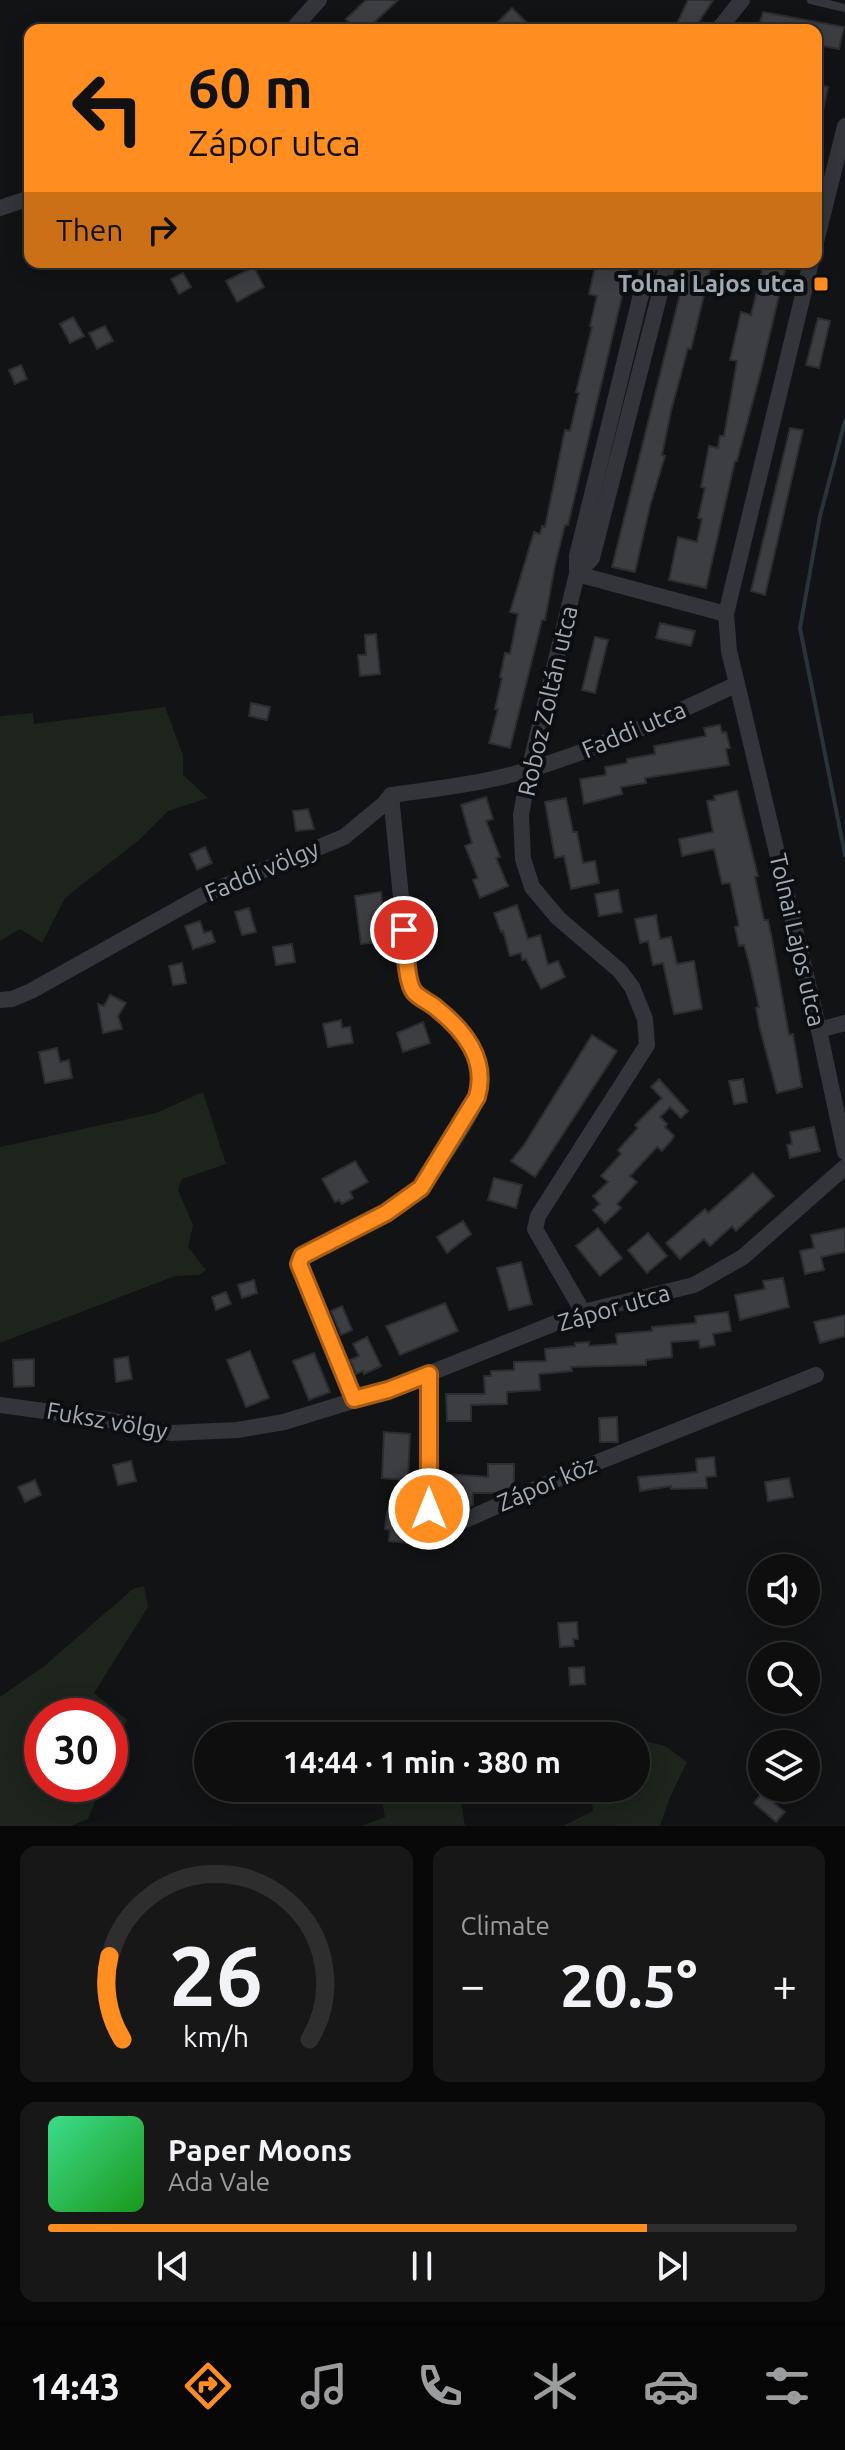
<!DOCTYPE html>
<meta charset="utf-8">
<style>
:root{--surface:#0e0e0f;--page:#171718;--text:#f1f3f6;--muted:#9b9c9e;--line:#2e2e2f;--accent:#ff8d1f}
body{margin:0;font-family:Ubuntu,sans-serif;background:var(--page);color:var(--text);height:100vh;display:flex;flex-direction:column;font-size:30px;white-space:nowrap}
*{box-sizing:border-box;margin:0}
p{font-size:26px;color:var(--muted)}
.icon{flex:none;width:44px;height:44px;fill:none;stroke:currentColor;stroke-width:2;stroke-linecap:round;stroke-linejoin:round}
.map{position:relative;height:1826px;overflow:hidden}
.details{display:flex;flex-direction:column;gap:20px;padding:20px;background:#080808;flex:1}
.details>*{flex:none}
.top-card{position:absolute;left:24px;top:24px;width:798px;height:244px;border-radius:16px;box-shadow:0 4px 20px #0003,0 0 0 2px var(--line);background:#ff8d1f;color:#111;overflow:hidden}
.tools{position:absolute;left:748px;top:1554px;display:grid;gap:16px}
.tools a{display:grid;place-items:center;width:72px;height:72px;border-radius:50%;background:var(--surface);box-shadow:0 4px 20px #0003,0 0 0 2px var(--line);font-size:40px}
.speed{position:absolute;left:24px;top:1698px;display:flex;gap:16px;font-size:40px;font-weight:700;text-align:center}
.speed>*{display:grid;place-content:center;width:104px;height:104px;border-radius:50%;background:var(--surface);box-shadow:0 4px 20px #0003,0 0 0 2px var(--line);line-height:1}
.speed .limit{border:12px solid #d22;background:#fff;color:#111}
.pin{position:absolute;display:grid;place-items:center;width:68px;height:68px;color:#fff;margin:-34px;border:4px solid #fff;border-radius:50%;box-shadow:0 2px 8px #0007}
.me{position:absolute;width:88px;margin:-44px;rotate:0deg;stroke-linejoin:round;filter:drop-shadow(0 0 6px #0008)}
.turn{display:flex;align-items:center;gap:28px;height:168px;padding:0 32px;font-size:36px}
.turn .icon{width:104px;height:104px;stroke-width:2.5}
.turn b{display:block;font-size:56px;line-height:68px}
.then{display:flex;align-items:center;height:76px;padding:0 32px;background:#0003;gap:16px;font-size:30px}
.big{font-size:60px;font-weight:600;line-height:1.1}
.details .card{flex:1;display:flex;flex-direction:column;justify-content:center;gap:12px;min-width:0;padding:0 28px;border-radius:16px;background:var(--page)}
.details .dial{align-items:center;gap:0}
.dial svg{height:208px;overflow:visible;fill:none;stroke:var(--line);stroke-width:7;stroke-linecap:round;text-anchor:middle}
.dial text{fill:var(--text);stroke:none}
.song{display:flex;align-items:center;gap:24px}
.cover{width:96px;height:96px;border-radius:12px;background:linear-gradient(135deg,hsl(150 70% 55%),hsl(120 70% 35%))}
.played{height:8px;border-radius:4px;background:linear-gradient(90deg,var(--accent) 80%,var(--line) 80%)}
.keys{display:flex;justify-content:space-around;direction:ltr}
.heat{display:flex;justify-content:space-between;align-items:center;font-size:44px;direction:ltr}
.details .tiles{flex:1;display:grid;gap:20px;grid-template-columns:1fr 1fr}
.card:last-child{grid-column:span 2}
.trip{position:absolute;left:194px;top:1722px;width:456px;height:80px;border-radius:40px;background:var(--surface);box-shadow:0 4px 20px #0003,0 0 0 2px var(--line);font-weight:600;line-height:80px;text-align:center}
.tab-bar{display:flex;height:128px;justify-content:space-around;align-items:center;background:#060606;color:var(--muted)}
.tab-bar .icon{width:56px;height:56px}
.tab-bar .current{color:var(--accent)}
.tab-bar b{font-size:36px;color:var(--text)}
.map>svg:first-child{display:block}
</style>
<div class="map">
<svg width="845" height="1826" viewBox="0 0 845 1826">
<rect width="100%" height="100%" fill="#121314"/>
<g fill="#1c241c">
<path d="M165,707l18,48v20l25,23 -40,13 -29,29 -74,58 -23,45 -22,-14 -20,12v-225l33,-3 1,11z"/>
<path d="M203,1092l23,72 -44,15 -4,11 15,35 -5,22 18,23 -7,5 -24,1 -175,67v-196l156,-34z"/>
<path d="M144,1586l4,21 -54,86 33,27 -17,44v-48h-68v68h60l-14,35 -17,7h-71v-129l43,-30 90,-78z"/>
<path d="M642,1740l23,6 22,16 -17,35 -10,29h-97l30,-15 -3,-23h46v-46z"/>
<path d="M412,1788h38l9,3 6,35h-103l23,-9 -5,-26z"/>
</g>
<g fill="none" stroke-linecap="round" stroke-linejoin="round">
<path stroke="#273439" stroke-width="4" d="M845,421l-25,95 -20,112 45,227"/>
</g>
<g fill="#3c3e42" stroke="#2c2d30" stroke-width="2">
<path d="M366,0h32l-32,30h-10l-10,-11z"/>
<path d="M688,0h25l-19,30h-20z"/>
<path d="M512,8l22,22h-44z"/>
<path d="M763,12l81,15 -5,22 -22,-4 3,-15h-62z"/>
<path d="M816,84l12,3 -7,33h-5z"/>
<path d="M596,262h34l-62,263h-3l-10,40 -10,55h-3l-32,128 -21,-5 9,-34h-3l7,-31 -2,-1 5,-24 5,1 8,-40 -8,-2 24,-80 6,2 2,-8 3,1 20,-97 5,1 9,-38 -3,-1 3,-12 13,-53 -2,-1 7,-30 -8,-2z"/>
<path d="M688,262h24l-21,87 -3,-1 -17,63 -9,44 3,1 -15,50 -15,66 -23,-5z"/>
<path d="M764,262h23l-25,105 -25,94h-2l-29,127 -37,-8 9,-43 19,5 5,-23 -4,-1 7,-30 -4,-1 8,-41 9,2 2,-12h4l13,-75 -7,-1 11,-48 10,3z"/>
<path d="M254,267l10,20 -27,15 -11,-21z"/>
<path d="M183,273l8,14 -12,7 -8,-15z"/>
<path d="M73,317l11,19 -14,7 -10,-19z"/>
<path d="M818,318l12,3 -11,47 -13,-3z"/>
<path d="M105,326l8,15 -16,8 -8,-16z"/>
<path d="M21,365l6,14 -12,5 -6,-14z"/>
<path d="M790,428l13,2 -38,165 -14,-4z"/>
<path d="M660,623l35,8 -4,15 -35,-8z"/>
<path d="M376,634l4,40 -20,2 -2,-21h8l-1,-20z"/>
<path d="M595,637l13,3 -13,53 -13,-3z"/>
<path d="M251,703l19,4 -3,13 -18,-4z"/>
<path d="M720,725l2,8 4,-1 4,16 -4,1 3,16 -84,13 1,5 -25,4 1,7 -38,10 -4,-25 26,-4 -1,-8 22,-4v-4l28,-5 -1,-8 52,-10 -2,-8z"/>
<path d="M737,791l21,85 -3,1 9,43h4l4,19 17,96 4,-1 9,53 -25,6 -17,-64 -4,-21 3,-1 -10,-44 -5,-18 -5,1 -4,-19 4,-1 -9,-43 -8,1 -8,-35 -32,7 -3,-17 34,-7 -6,-31 8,-1 -1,-4z"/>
<path d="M486,797l7,22 -7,2 14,36 -4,1 12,28 -28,12 -7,-18 5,-2 -13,-32 7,-3 -11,-38z"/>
<path d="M566,798l7,34h4l6,31 12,-2 4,22 -28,6 -7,-33 -9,2 -10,-56z"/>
<path d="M308,809l6,20 -18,2 -3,-20z"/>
<path d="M205,847l7,16 -15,7 -7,-16z"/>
<path d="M618,890l4,22 -23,4 -4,-22z"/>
<path d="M381,892l6,49 -26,3 -6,-48z"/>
<path d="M517,905l11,34 12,-4 8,30 10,-4 7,16 -24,12 -15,-30 -4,1 -1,-7 -11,3 -7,-25 -2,1 -7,-19z"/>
<path d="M249,908l7,24 -14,3 -7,-23z"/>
<path d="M656,915l4,24 11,-2 6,27 17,-3 8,48 -28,5 -11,-51 -10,2 -5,-24 -8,2 -5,-24z"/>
<path d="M200,921l4,12 7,-2 4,11 -22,7 -8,-23z"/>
<path d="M292,944l3,18 -19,3 -3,-18z"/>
<path d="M182,963l4,20 -13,2 -4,-19z"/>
<path d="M110,995l16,8 -8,13 4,13 -19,4 -5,-29 6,2z"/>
<path d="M341,1020l1,8 8,-1 3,16 -25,4 -5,-23z"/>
<path d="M423,1022l7,21 -27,9 -6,-19z"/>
<path d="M592,1035l25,16 -82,126 -24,-16 13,-16z"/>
<path d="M57,1048l3,14 9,-2 3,18 -27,5 -6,-31z"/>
<path d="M659,1079l29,32 -7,7 -11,-11 -10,10 7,7 -2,3 9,9 -3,5 -9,10 -5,-4 -27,29 7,6 -20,22 4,4 -16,15 -12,-13 7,-6 -7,-8 15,-14 -7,-6 20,-22 -3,-4 20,-22 -3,-3 27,-27 -11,-11z"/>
<path d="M743,1079l4,23 -13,2 -5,-23z"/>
<path d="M814,1127l6,24 -30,7 -3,-13 5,-1 -2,-12z"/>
<path d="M355,1161l13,21 -18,10 3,6 -11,6 -3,-4 -4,2 -13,-23z"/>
<path d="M753,1173l21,23 -38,35 -4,-5 -22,20 -6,-7 -24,20 -14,-16 39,-34 3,4z"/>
<path d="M494,1178l28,7 -6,23 -28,-8z"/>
<path d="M463,1221l8,13 -24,19 -10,-16z"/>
<path d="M598,1228l24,30 -22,18 -24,-30z"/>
<path d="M845,1228v24l-24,5 3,13 -19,4 -5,-23 14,-3 -3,-13z"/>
<path d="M648,1233l19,23 -20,17 -19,-23z"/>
<path d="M521,1262l11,42 -23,6 -12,-42z"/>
<path d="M783,1278l6,29 -49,13 -5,-25 30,-6 -2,-8z"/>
<path d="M254,1280l3,13 -15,5 -4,-13z"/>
<path d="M226,1292l5,12 -15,6 -4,-13z"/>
<path d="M445,1303l13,28 -58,24 -14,-29z"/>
<path d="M342,1306l10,24 -11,5 -10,-24z"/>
<path d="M728,1312l3,19 -18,3 2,11 -15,3 -1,-8 -28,2 1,15 -26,3v5l-75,2 1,4 -33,3 1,16 -33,2v12l-36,1v16h-24l-1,-27h39l-1,-18h7v-5l23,-1v-8l32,-1 -1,-12 30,-3v-3l14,-1v4l28,-2 -1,-10 36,-3v-4l44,-4 -1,-7z"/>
<path d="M845,1315v21l-25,7 -6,-21z"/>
<path d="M367,1337l14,29 -17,8 -1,-3 -7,3 -6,-14 9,-4 -6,-12z"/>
<path d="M250,1351l19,47 -23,9 -19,-47z"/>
<path d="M314,1353l16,39 -21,8 -16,-39z"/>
<path d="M128,1357l4,22 -16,3 -2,-23z"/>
<path d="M34,1359v27l-20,1 -1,-27z"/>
<path d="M617,1417l1,25h-18l-1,-24z"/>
<path d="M384,1432l26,2 -2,46 -26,-2z"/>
<path d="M714,1457l2,19 -10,1 1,11 -36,1v-3l-31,5 -2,-14 59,-5 -1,-13z"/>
<path d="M131,1461l5,20 -18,4 -5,-20z"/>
<path d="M488,1464h26v22l-15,7h-26v12l-6,2 -22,-1 1,-32 42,3z"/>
<path d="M789,1478l4,19 -25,4 -3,-19z"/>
<path d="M35,1480l6,15 -16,7 -7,-15z"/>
<path d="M387,1511l24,2 -3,30 -19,-2 1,-11 -5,-1z"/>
<path d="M577,1622l1,17h-5l1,7 -14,1 -2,-24z"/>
<path d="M584,1667l1,17 -15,1 -1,-17z"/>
<path d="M765,1789l12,10 -3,4 11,9 -9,10 -22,-19z"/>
</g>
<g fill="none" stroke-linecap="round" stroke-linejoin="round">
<path stroke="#33353a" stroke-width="8" d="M811,0l34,8"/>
<g stroke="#33353a" stroke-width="16">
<path d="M292,30l27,-30"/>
<path d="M718,30l24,-30"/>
<path d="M0,208l30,-10"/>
<path d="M816,242l29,-116"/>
<path d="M811,262l-85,352 3,37 8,33 82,346 26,122"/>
<path d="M577,574l15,-16 76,-296"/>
<path d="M577,574l149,40"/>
<path d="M0,1000l12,-1 19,-8 172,-96 141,-58 40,-33 7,-9c46,-6 95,-12 140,-26 70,-21 139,-53 206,-85"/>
<path d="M819,1030l26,-7"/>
<path d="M583,1312l-48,-83 3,-13 109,-171 -2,-26 -13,-32 -12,-16 -62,-53 -26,-31 -9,-28 -2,-44 8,-45 48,-196v-18l72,-294"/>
<path d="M429,1374v162l154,-68 233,-93"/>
<path d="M354,1399l-55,-135 3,-8c32,-16 68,-31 98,-51 23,-15 77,-92 81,-120 1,-11 -2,-26 -7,-35 -15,-30 -55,-45 -65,-71l-18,-184"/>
<path d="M0,1405l109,15 62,13 66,-3 47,-8 104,-32 195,-78 111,-27 49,-28 102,-90"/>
</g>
</g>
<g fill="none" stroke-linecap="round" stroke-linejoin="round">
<defs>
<path id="route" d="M404,930c2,15 1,50 10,62 5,6 15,10 21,15 29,23 53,52 42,90l-56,91 -35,25 -84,43 -3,8 55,135 34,-9 41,-16v135"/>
</defs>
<use href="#route" stroke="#a65c14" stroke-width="20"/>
<use href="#route" stroke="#ff8d1f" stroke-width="14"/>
</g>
<rect fill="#ff8d1f" stroke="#0d0e0f" stroke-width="3" x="813" y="276" width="16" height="16" rx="4"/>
<g text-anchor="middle" stroke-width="8" stroke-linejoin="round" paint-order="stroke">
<g font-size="24" font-weight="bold" fill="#a2acb6" stroke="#0d0e0f" text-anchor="end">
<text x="805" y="292">Tolnai Lajos utca</text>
</g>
<g font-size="24" fill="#a2acb6" stroke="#0d0e0f">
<text transform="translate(548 701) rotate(-77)" y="8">Roboz Zoltán utca</text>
<text transform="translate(634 730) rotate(-23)" y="8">Faddi utca</text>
<text transform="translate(262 871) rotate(-23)" y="8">Faddi völgy</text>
<text transform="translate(797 940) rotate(77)" y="8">Tolnai Lajos utca</text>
<text transform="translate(614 1308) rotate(-16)" y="8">Zápor utca</text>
<text transform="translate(107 1421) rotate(10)" y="8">Fuksz völgy</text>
<text transform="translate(547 1484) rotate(-23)" y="8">Zápor köz</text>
</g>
</g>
</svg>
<div class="tools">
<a><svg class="icon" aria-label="sound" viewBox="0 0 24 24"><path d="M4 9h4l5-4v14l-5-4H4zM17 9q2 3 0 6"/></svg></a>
<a><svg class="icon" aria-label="search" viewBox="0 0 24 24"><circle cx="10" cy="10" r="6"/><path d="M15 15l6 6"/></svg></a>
<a><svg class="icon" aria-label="layers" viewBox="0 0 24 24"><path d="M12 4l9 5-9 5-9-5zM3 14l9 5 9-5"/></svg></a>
</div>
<div class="speed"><div class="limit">30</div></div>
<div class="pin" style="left:404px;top:930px;background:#d93025"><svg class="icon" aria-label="arrive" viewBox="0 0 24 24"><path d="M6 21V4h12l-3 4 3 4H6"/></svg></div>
<svg class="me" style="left:429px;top:1509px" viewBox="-20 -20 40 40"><circle r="17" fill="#ff8d1f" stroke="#fff" stroke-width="3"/><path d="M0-11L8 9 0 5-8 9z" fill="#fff"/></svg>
<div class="trip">14:44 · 1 min · 380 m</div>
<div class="top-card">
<div class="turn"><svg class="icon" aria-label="left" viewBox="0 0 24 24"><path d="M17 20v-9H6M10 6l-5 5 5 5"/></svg><div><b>60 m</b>Zápor utca</div></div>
<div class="then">Then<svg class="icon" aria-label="right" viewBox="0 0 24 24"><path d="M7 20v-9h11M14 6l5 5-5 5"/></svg></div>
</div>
</div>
<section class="details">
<div class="tiles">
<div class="card dial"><svg viewBox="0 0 100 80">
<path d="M14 69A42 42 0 1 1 86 69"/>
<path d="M14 69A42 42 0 0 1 9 37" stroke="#ff8d1f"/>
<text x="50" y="56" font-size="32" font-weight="700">26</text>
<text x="50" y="72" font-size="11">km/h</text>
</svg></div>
<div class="card"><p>Climate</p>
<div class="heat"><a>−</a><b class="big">20.5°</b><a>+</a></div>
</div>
<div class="card">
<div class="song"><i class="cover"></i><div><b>Paper Moons</b><p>Ada Vale</p></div></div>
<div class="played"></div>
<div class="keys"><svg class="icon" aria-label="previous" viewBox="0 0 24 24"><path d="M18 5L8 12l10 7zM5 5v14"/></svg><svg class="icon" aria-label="pause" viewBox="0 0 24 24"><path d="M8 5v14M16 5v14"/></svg><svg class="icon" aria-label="next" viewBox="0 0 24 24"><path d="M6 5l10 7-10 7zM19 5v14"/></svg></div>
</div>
</div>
</section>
<nav class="tab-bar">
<b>14:43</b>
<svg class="icon current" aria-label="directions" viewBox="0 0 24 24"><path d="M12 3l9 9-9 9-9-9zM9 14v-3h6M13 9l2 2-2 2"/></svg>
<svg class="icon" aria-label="music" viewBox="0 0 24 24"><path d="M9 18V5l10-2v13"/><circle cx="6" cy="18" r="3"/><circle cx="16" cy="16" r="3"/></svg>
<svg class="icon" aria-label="phone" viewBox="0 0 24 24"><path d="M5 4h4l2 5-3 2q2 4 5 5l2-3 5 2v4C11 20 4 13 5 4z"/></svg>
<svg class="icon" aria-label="climate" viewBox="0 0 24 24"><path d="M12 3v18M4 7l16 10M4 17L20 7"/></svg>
<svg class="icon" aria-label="car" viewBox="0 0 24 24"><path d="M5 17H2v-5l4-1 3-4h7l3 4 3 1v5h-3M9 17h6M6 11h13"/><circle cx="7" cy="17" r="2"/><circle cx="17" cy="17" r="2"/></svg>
<svg class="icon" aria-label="filters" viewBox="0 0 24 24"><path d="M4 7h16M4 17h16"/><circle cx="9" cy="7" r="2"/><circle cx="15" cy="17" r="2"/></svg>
</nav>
